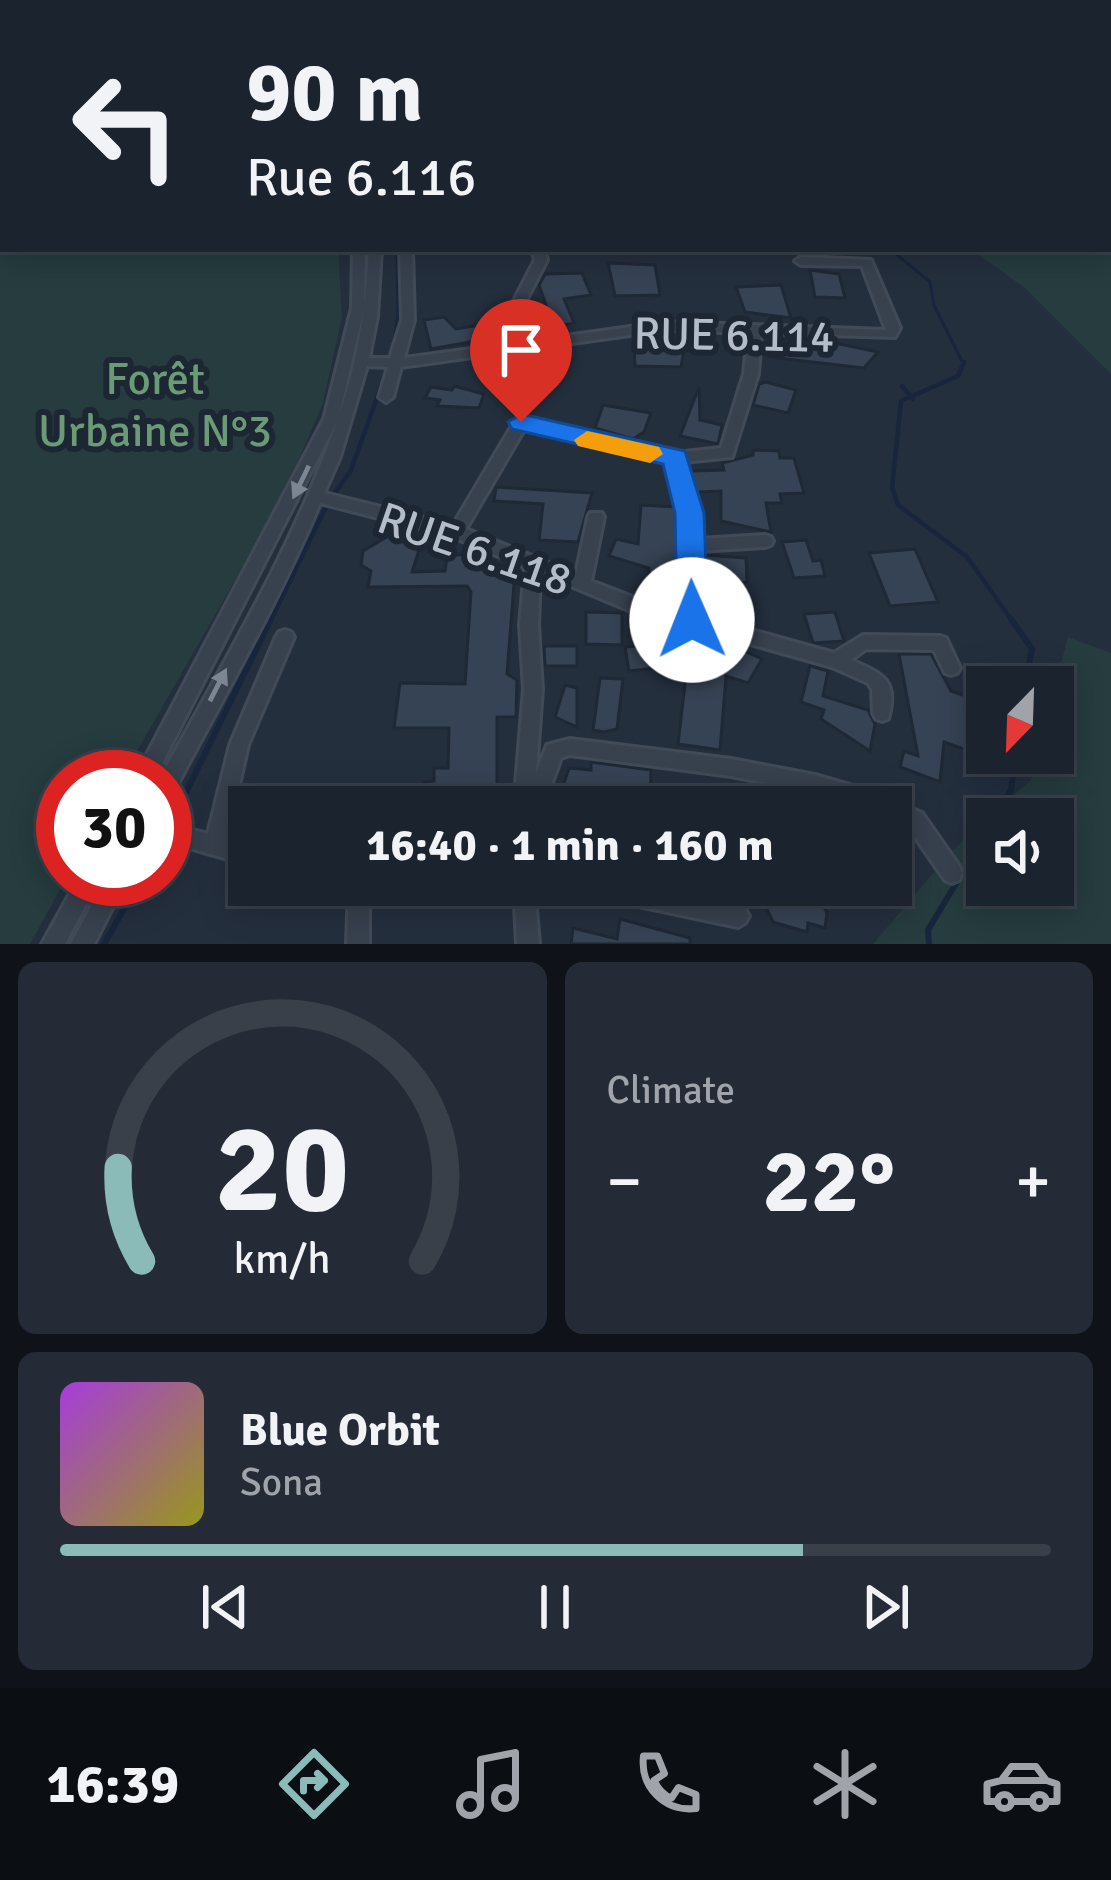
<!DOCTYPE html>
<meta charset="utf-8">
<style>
:root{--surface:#1b232e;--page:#242b36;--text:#f1f3f6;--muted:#a0a4aa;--line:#39404a;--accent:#8bbbb9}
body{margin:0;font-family:Signika,sans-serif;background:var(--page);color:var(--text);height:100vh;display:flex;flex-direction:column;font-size:45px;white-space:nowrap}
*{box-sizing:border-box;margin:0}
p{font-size:39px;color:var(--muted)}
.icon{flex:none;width:66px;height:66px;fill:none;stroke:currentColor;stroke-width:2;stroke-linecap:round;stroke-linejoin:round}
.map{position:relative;height:944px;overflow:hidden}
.sheet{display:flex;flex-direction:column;gap:18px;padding:18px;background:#0f1319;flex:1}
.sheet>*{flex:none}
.guide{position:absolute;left:0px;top:0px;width:1113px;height:252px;box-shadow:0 6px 30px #0003,0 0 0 3px var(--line);background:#1b232e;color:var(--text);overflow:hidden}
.needle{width:78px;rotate:203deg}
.buttons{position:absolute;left:966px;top:666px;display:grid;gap:24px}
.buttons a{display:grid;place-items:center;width:108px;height:108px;border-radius:0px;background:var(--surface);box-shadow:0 6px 30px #0003,0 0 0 3px var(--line);font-size:60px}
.speed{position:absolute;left:36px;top:750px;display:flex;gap:24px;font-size:60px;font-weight:700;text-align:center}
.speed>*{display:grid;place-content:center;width:156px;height:156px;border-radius:50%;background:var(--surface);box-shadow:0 6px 30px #0003,0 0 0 3px var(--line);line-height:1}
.speed .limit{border:18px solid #d22;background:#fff;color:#111}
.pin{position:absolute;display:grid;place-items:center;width:102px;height:102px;color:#fff;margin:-123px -51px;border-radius:50% 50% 50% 0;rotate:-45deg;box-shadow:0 0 12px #0007}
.pin .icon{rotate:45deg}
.me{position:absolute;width:132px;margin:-66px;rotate:359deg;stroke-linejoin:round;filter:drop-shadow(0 0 9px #0008)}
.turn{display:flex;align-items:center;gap:42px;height:252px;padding:0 48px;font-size:54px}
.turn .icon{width:156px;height:156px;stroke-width:2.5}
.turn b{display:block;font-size:84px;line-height:102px}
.big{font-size:90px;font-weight:800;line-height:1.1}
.sheet .tile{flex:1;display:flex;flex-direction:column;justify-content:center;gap:18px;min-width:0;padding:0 42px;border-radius:18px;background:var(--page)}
.sheet .dial{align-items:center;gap:0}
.dial svg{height:312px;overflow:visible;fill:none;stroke:var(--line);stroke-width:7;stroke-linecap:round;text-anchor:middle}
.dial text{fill:var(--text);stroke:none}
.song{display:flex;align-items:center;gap:36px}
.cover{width:144px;height:144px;border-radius:18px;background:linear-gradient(135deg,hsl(280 70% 55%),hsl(60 70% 35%))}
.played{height:12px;border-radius:6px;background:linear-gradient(90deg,var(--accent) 75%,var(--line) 75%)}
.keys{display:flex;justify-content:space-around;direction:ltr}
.heat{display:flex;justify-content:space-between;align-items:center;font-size:66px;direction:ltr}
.sheet .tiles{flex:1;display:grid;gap:18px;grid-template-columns:1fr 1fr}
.tile:last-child{grid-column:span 2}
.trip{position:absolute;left:228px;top:786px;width:684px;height:120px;border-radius:0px;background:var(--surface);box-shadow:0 6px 30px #0003,0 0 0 3px var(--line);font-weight:800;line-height:120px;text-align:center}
.dock{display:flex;height:192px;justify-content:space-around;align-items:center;background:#0b0e12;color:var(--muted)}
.dock .icon{width:84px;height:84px}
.dock .selected{color:var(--accent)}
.dock b{font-size:54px;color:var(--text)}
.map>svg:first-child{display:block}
</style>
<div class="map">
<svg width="1111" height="944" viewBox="0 0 1111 944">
<rect width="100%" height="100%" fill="#242f3e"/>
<g fill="#263c3f">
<path d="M0,0h380l-377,3v246h335l4,68 -19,86 -39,92 -162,282h-59l3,102 -36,65h-30z"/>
<path d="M1111,78v296l-86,-86 -54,-39h139z"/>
<path d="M1068,637l43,16v291h-238l80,-94 34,-31v66h66v-66h-66l44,-39 7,-27h15v-59z"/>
</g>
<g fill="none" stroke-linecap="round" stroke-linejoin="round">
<g stroke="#17263c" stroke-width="3">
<path d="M890,249l40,33 4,23 30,60"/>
<path d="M392,353l6,-37 -1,-67"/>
</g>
<g stroke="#17263c" stroke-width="4.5">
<path d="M964,362l-6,14 -57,25 -9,87 6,17 69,52 46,65"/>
<path d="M902,386l11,13"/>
<path d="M270,622l58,-119 23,-33 36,-100"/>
</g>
<g stroke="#17263c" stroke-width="6">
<path d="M1011,619l21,30 -8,38"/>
<path d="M173,819l98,-200"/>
<path d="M994,819l17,-29 5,-37"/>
<path d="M104,944l37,-65"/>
<path d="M929,944l-1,-14 59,-98"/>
</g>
</g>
<g fill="#364354" stroke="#1f2835" stroke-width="3">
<path d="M608,263l47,2 5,30 -45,1z"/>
<path d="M810,270l29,4 6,24 -30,-1z"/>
<path d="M582,273l9,22 -27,4 10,24 -31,6 -8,-16 1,-6 10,-2 -7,-20 6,-11z"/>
<path d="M781,285l10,33 -46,-6 -9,-25z"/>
<path d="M444,317l12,12 37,-6 5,14 -67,12 -7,-29z"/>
<path d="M682,335l14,1 1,15 -13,-1 -3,17 -46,-1 -1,-21 49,-4z"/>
<path d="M776,338l52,10 2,-6 48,10 -14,16 -95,-11z"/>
<path d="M766,382l30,8 -8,23 -35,-8 6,-21z"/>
<path d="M454,386l30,8 -5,14 -42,-2 3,-6 -15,-2 6,-11 21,3z"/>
<path d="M699,387l1,33 22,5 -4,19 -38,-8z"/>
<path d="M603,405l48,8 -7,19 -11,7 -38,-11z"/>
<path d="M753,450l26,1 1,7h14l10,35 -24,1 2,9h-16l5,29 -50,-11v-30l-24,1 -6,-21 33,-1 -2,-7 31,-8z"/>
<path d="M496,487l96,6 -14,49 -39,-2 4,-36 -49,-3z"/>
<path d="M641,505l35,2 3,90 -15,-2v6l-16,-5 1,-28 -40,-12 7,-17 22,5z"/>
<path d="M390,535l30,12 -8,25 33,-1 2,-14 26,-5 42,20 -8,102 10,6 -1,37h-19v70l-24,1v19h-51l2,-25 10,-1v-13h14l1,-40h-55l6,-45 65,1 6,-92 -4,-6 -99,1 3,-16 -10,-6 2,-14z"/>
<path d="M806,540l7,21 8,-1 4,16 -31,2 -12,-36z"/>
<path d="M915,549l23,53 -48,4 -21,-53z"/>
<path d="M704,555l42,3 1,24 -15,3 -27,-7z"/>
<path d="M586,612l36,1v32l-36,-1z"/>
<path d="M835,612l9,29 -31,2 -9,-29z"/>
<path d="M686,633l7,29 20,-8 7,-14 42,19 -14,24 -22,-7 -6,74 -42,-6 8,-69 -22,1 2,-9 -37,4 -4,-24 36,-3 -1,-9z"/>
<path d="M544,646h33v20h-32z"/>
<path d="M899,654h32l20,37 35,12 -5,25 6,2v27l-43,-15 -4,40 -40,-15 4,-16 14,5z"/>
<path d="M810,666l18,5 -5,25 45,14 7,14 -5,27 -49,-32 3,-9 -23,-8z"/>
<path d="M600,678l23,1 -6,50 -13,3 -11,-2z"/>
<path d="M565,685l12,3v39l-22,-10z"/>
<path d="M591,762l60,8 -1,37h-94l13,-39 22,2z"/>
<path d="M763,885l50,1 14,27 -2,15 -17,-5 -1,9 -34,-10 -11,-23z"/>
<path d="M620,919l70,19v6h-119l2,-16 44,11z"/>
</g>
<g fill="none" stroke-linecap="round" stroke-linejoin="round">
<defs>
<g id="minor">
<path d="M398,0h9l-3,3h-9z"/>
<path d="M763,0h8l-1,3h-8z"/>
<path d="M891,0h8l-1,3h-8z"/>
<path d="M971,0h9l3,3h-9z"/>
<path d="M1001,0h14v1l-7,2z"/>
<path d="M1077,0h25l8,3h-25z"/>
<rect x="1110" y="12" width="1" height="6"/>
<rect x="1110" y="43" width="1" height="6"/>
<path d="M353,249h12l-1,59 -25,108c20,-58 26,-106 30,-167h12l-4,68 -8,41h21l12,-38 -2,-71h12l2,71 -10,38 106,-14 -3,-30 28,-54 -3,-11h12l3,11 -28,54 4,28 143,-20 220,8 -24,-64 -61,-1 -6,-4 6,-4 70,3 29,68 -5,9 -134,-4 -3,41 -26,83 -48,5 14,51 1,26 66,-4 6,2 2,4 -2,4 -6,2 -66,4 2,65 133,37 29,-18 77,1 6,2 14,30 -3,5 -6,2 -6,-2 -11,-23 -68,-1 -15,11c32,14 48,20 37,59l-6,2 -6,-2 -3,-6 -1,-24 -4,-6 -36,-16 -206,-58 -86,-36 -2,52 4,64 -6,84 11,-28 23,-6 161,20 84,16 38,11 69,27 37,53 3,7 -3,7 -7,3 -7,-3 -37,-53 -17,-8v-12h-29l-47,-14 -84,-17 -161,-21 -9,3 -18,49h-29l10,-118 -4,-64 5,-58 -72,-30 -133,-34c-42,101 -98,196 -148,292l-7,3v-21h-4c63,-116 133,-231 176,-356l-182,356h-20l189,-358 28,-111zM666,330l82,3 -4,41 -23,74 -46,5 -154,-36 -5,2 -63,106 -129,-32 16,-36 27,-91 21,1 -9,30 7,5 7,-5 8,-30zM525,428l144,34 13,51 2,99 -54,-16 -39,-15 13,-64 -2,-4h-12l-2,4 -12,57 -110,-45z"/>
<path d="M285,630l6,2 3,5 -46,108 -21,94 22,6v20l-84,-24v-18l43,11 22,-89 46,-108 3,-5z"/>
<path d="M78,879h21l-34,65h-23z"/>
<path d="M106,879h21l-33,65h-23z"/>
<path d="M349,885h20v59h-22z"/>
<path d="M514,885h20l5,59h-22z"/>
<path d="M577,885h60l101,20 7,4 4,7 -4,7 -7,4 -151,-32 -7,-3z"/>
</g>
</defs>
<use href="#minor" stroke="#414a57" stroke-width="6"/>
<use href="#minor" fill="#38414e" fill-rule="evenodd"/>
</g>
<defs><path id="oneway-solid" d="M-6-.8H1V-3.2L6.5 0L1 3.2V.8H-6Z" transform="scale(3)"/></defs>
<g fill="#7c8592">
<use href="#oneway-solid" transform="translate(301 482) rotate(116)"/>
<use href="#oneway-solid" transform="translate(218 685) rotate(-63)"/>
</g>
<path fill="#1a73e8" stroke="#114b97" stroke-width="3" d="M521,414l164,37 19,62 4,107 -5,9 -11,4 -15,-13 -2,-107 -12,-49 -151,-35 -4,-7z"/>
<path fill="#f59e0b" d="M587,431l72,16 4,7 -13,9 -72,-17 -4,-6z"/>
<g text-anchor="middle" stroke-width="12" stroke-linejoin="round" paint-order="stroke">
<g font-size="45" fill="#b4bcc9" stroke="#1d2633">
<text transform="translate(734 334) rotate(1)" y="16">RUE 6.114</text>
<text transform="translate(475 548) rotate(19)" y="16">RUE 6.118</text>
</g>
<g font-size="45" fill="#6b9a76" stroke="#1d2633">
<text x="155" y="394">Forêt<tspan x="155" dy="52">Urbaine N°3</tspan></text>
</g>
</g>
</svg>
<div class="buttons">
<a><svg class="needle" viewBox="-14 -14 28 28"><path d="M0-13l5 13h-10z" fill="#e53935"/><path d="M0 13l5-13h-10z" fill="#a0a4aa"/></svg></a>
<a><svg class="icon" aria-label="sound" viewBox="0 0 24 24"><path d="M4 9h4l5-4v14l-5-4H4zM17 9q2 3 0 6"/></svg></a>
</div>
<div class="speed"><div class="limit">30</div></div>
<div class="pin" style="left:521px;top:422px;background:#d93025"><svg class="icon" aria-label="arrive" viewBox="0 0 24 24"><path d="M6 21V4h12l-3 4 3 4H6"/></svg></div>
<svg class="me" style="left:692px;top:620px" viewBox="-20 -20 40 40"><circle r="19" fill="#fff"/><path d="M0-13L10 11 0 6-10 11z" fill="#1a73e8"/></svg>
<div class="trip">16:40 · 1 min · 160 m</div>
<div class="guide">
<div class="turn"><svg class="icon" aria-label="left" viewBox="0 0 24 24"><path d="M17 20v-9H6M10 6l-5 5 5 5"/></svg><div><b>90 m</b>Rue 6.116</div></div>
</div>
</div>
<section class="sheet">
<div class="tiles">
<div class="tile dial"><svg viewBox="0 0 100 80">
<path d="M14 69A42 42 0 1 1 86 69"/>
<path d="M14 69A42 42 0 0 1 8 45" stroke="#8bbbb9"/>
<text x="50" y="56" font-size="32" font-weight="700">20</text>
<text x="50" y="72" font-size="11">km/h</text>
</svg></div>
<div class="tile"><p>Climate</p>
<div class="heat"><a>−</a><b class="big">22°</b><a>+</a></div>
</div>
<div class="tile">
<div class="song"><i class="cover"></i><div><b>Blue Orbit</b><p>Sona</p></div></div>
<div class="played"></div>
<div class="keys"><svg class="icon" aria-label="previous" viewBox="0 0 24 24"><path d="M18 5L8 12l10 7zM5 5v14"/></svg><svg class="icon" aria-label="pause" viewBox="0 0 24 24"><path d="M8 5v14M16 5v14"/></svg><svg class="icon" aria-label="next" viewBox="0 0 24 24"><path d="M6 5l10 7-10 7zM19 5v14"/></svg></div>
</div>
</div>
</section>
<nav class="dock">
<b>16:39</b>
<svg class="icon selected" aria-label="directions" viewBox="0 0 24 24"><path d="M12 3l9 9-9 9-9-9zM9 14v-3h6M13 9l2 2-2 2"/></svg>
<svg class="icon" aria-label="music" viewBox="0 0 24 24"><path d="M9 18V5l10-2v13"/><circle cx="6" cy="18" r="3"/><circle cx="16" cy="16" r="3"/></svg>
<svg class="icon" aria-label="phone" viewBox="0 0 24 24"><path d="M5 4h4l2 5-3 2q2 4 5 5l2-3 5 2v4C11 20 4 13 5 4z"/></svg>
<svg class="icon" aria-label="climate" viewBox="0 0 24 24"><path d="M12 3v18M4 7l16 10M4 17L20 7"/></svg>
<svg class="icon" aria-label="car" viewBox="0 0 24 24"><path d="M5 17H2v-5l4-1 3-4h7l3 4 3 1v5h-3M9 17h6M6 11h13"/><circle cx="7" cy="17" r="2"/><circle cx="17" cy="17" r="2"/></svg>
</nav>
